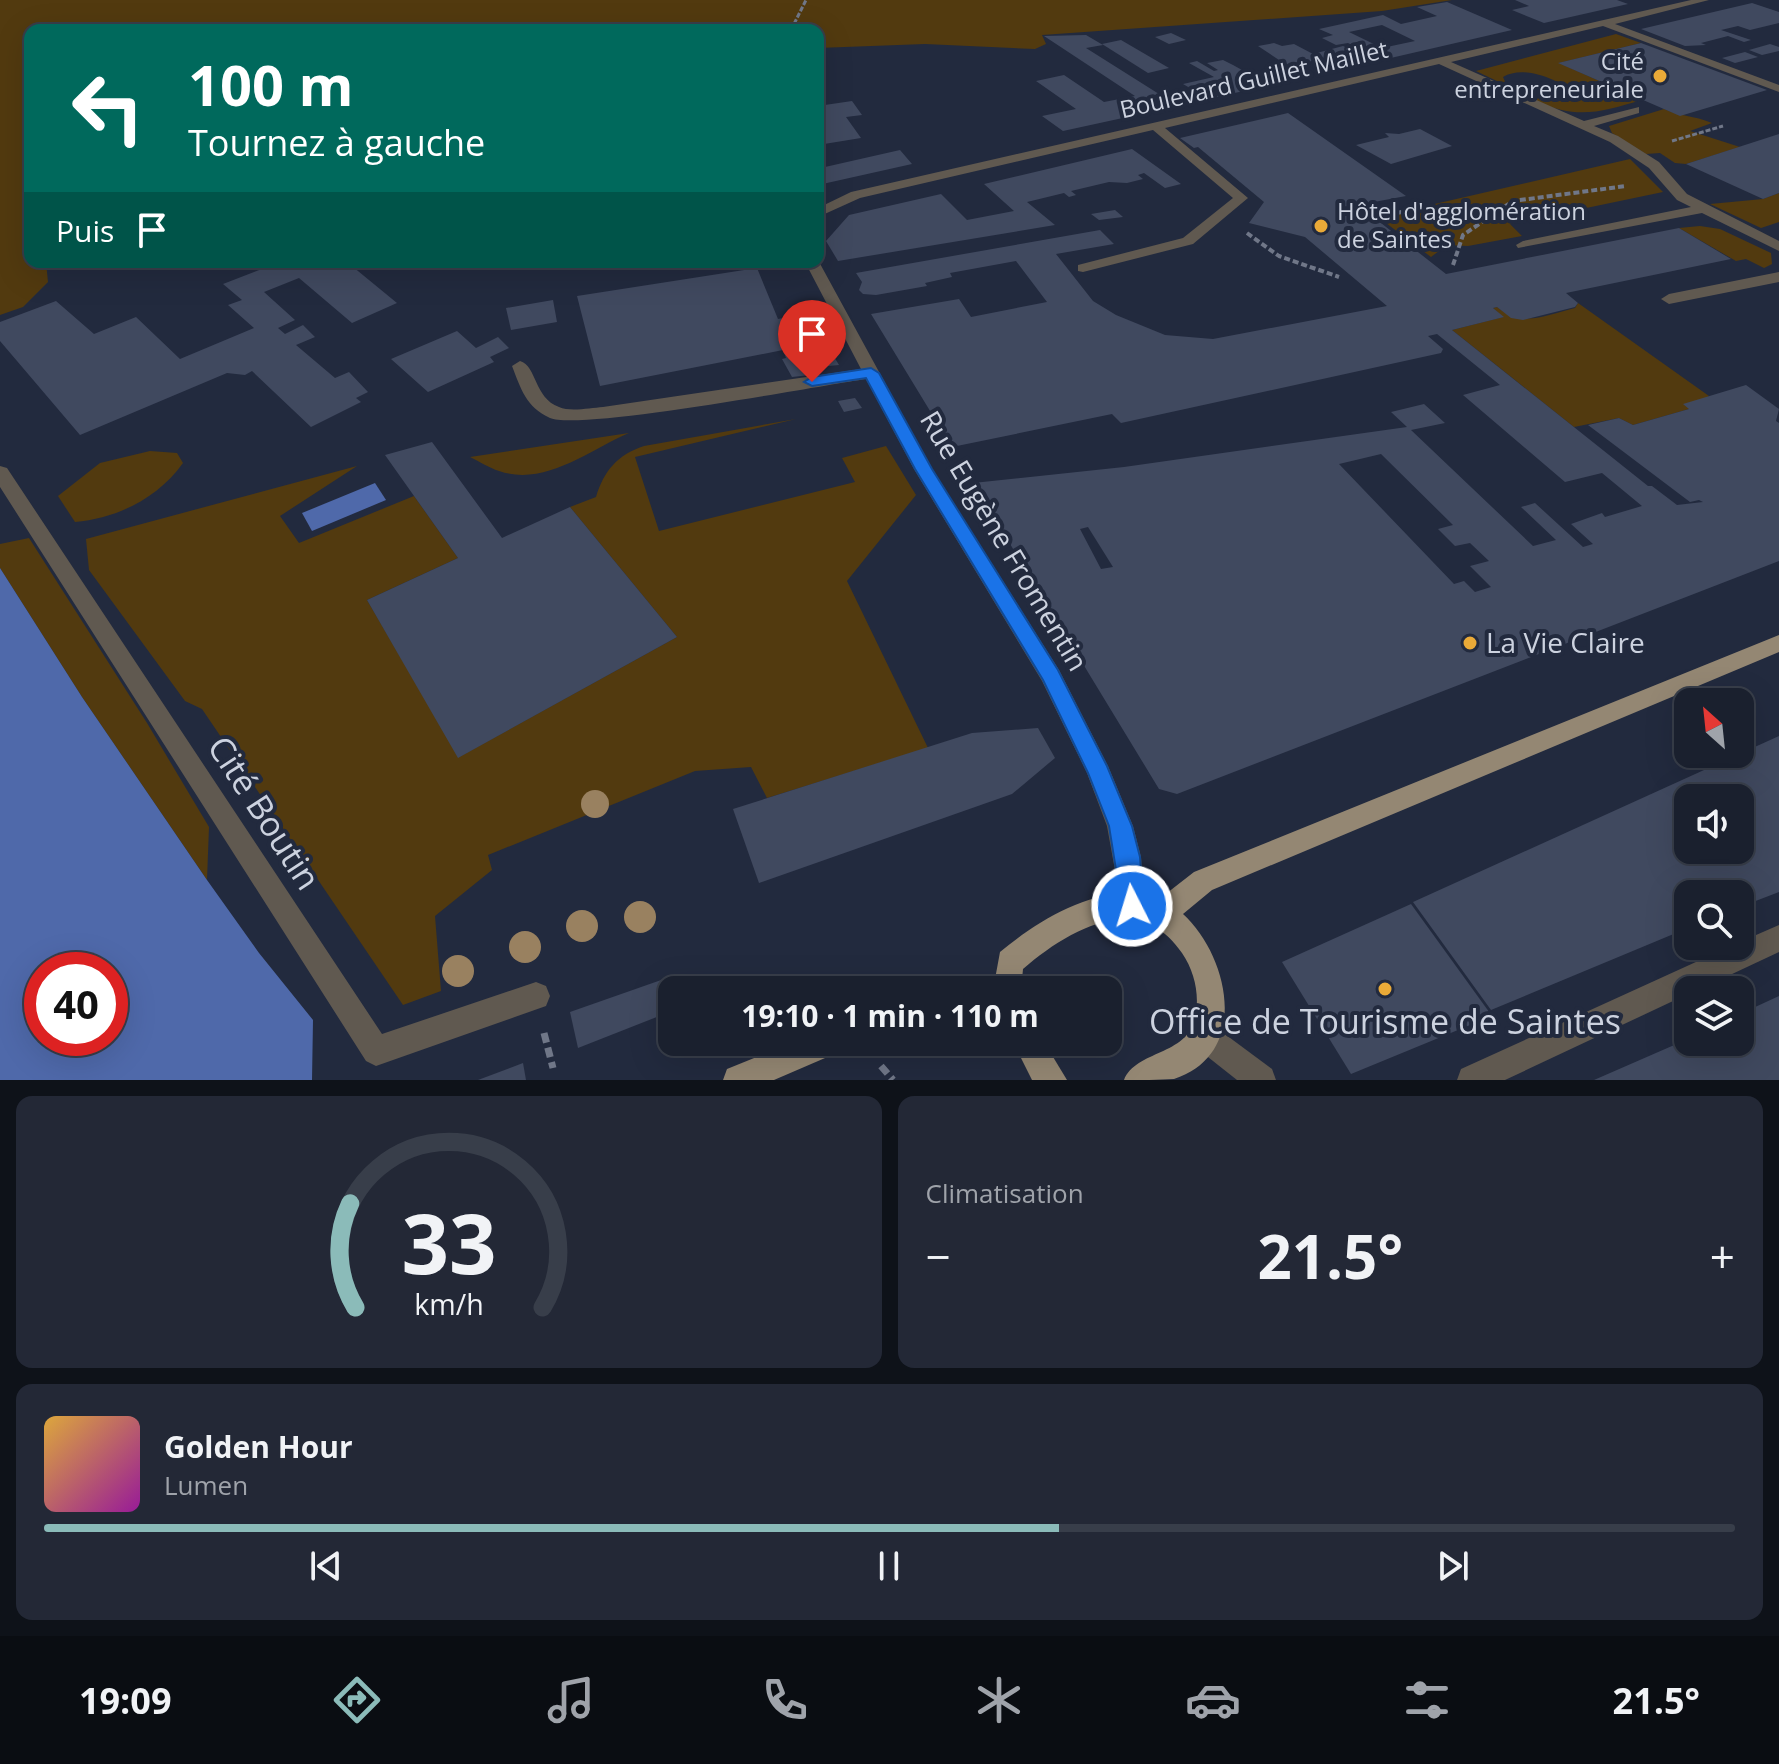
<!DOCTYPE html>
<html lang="fr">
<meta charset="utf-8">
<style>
:root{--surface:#1a202e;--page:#232836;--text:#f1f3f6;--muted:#9fa3aa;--line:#383e4a;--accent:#8bbbb9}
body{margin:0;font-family:"Open Sans",sans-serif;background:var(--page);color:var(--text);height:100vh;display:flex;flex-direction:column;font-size:30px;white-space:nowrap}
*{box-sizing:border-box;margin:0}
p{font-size:26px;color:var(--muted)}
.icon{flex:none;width:44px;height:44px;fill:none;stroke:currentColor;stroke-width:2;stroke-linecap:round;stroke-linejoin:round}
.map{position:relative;height:1080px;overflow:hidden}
.side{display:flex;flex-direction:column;gap:16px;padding:16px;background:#0e1219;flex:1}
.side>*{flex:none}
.hud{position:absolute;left:24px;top:24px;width:800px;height:244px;border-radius:16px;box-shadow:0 8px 32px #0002,0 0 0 2px var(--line);background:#00695c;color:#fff;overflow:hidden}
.needle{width:52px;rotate:333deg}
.buttons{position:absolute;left:1674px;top:688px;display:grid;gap:16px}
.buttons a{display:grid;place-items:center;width:80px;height:80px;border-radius:16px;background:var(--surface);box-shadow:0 8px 32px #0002,0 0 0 2px var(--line);font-size:40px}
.speed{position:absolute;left:24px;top:952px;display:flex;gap:16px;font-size:40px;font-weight:700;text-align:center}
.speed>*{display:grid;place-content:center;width:104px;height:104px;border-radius:50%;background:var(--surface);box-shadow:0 8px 32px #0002,0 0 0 2px var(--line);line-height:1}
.speed .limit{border:12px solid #d22;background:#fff;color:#111}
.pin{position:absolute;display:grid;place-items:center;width:68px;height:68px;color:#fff;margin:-82px -34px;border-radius:50% 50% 50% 0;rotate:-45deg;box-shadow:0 0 8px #0007}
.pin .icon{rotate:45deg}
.me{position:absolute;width:88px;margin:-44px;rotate:355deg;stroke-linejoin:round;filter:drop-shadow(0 0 6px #0008)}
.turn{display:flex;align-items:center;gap:28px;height:168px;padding:0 32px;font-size:36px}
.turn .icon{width:104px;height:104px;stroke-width:2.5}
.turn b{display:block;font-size:56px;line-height:68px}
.then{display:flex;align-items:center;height:76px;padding:0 32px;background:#0003;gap:16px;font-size:30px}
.big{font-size:60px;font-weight:700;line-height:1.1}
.side .card{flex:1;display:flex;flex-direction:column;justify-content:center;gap:12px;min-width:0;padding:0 28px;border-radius:16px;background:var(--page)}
.side .dial{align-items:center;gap:0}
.dial svg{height:208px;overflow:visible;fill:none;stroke:var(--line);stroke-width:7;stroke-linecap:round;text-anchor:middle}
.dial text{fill:var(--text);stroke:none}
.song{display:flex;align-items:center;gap:24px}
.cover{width:96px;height:96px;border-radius:12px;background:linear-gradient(135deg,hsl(40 70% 55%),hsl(300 70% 35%))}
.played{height:8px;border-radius:4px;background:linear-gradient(90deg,var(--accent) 60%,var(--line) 60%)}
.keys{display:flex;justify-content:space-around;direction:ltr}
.heat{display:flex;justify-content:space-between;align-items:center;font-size:44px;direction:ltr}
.side .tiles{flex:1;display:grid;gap:16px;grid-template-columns:1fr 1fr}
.card:last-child{grid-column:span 2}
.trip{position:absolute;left:658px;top:976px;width:464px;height:80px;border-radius:16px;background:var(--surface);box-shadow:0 8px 32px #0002,0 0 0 2px var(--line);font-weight:700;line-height:80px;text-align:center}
.dock{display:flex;height:128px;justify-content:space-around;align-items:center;background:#0a0d12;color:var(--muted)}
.dock .icon{width:56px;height:56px}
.dock .active{color:var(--accent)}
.dock b{font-size:36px;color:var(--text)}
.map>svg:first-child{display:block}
</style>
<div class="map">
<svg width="1779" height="1080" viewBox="0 0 1779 1080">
<rect width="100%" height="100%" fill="#222a3e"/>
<g fill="#523a0f">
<path d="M0,0h1452l-70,11 -340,24 4,9 -11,5 -110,-5 -107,4v-18h-788v232h16l2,20 -25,25 -23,8z"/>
<path d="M1616,34l25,9 -82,20 83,37c-42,12 -64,20 -106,1l2,-3 30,4 10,-7c-18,-15 -54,-31 -75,-18l3,7h-3l-27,-13z"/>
<path d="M1664,109c17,8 29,6 48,14l-22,8 50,16 -54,17 -11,-1 -15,-10 -14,1 -34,-21 -3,-7z"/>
<path d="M1630,159l33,33 -153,32 12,12 -54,10 -21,-1 -16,12 -53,-40z"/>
<path d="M1779,193v29l-18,6 -51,-24 53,-5z"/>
<path d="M1700,226l20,3 51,24 1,11 -8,4 -18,-9 -10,2 -57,-33z"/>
<path d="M1578,303l131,93 -20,13 -56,16 -14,-7 -45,9 -122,-97 51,-13 -10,-9 4,-1c27,21 48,8 78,1z"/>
<path d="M796,419l-161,38 24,74 196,-49 -13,-24 44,-12 30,49 -69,86 81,167 -161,50 -16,-31 -56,4 -207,84 4,15 -57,46 6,75 -38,14 -201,-296 -17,-8 -96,-131 -3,-31 271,-73 -77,50 19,27 115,-47 44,62 -91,42 92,157 218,-120 -107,-130 26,-10c8,-26 21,-42 48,-51z"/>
<path d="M629,433c-40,17 -84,54 -130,38 -10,-3 -20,-10 -29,-14z"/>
<path d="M150,451l27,2 6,10c-25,35 -65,55 -108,59l-17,-26 42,-33z"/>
<path d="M29,538l118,185 62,104 -2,53 -125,-183 -82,-129v-24z"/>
</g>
<g fill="#4f69aa" fill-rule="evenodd">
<path d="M375,483l11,17 -74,31 -10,-18z"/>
<path d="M0,568l82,129 125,183 52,73 54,67 -1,60h-312zM42,970h68v68h-68z"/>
</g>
<g fill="#40495f" fill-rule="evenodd">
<path d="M1515,0h102l11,4 -84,19 -32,-13 17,-4z"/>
<path d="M1447,2l65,28 -130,30 -34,-17 -12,2 -14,-7 11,-3 -14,-6 64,-14 18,9 36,-8 -20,-9zM1382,25l33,16 -33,7 -33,-16z"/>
<path d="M1752,3l27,9v11l-29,7 -12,-4 -17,4 30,10 -7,2 -16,-6 -27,7 5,2 -21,1 -44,-17z"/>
<path d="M1171,33l15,7 -17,4 -14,-7z"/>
<path d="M1086,35l17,10 -17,3 92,58 -115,25 -21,-15 34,-7 -40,-28 28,-6 40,27 31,-6 -91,-60z"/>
<path d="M1121,40l48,28 -21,5 -46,-29z"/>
<path d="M1274,43l8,3 12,-2 19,10 30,-8 25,11 -31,7 -11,-6 -38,8 -30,-20z"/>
<path d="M1641,43l126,47 -87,26 -122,-53z"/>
<path d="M1770,44l9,3v4l-17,4 -13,-5z"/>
<path d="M1745,52l13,5 -23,6 -13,-5z"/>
<path d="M1223,60l10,5 36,20 -60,14 -26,-15 31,-7 -25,-14 8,-2 17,10 4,-1 -11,-7z"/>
<path d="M852,101l10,14 -16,2 15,21 -43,7v-39z"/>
<path d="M1288,113l118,83 -48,9 88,69 233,-46 52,31 -165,34 12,10 -3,4 -52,13 -12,-2 -14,-11 -4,1 11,9 -52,13 196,156h4l25,19 26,-3 -4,-2 -9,2 -102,-77 31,-7 14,7 56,-16 -6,-5 63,-19 33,24 -3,12 3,2v138l-602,233 -18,-5 -186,-306 151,-16 283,-40 -16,-15 33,-8 21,19 -34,7 122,116 23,-6 -35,-33 14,-4 48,44 10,-3 -22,-20 31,-11 3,4 37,-11 -40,-33 -37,9 -102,-87 37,-10 -63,-51 -9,2 15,13 -2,4 -320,70 -9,-9 -160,33 -81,-133 88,-15 12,18 76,-15 -31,-41 -66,12 2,4 -27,6 2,3 -51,9 -13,-1 -4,-4 3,-8 -6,-9 244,-43 14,14 -58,10 37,47 23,14 49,20 48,4 174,-33 -82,-69 -56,-14 15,-21 -66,-55 -4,1 -14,-10zM1381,454l72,71 -15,4 17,17 15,-3 19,18 -19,5 21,21 -16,5 -11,-11 -10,3 -115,-120zM1088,527l25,40 -12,2 -21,-40z"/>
<path d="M1420,129l32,17 -61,18 -35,-19 33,-8 -4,-4 14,1z"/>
<path d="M1779,134v59l-16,6 -77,-35z"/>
<path d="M1132,149l49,35 -16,4 -21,-15 -6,2 5,4 -16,4 -18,-1 -38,9 5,4 -7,2 -5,-4 -37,9 28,23 -217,36 -12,-20 23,-26 92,-21 26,26 47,-9 -30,-27z"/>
<path d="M900,150l12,14 -94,21v-28l7,10z"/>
<path d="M1115,210l8,7 -24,3 -8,-6z"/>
<path d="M280,262h67l50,41 -45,20 -53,-45 -35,14 31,28 -17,8 7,6 18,-9 12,12 -19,8 39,33 14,-6 19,20 -12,6 5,4 -50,25 -59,-56 -7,4 -18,-2 -147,62 -80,-94v-19l56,-21 38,33 42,-17 44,42 74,-31 -26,-23 14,-5 -19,-16z"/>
<path d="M757,268l21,51 5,-1 14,25 -4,1 3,13 34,-7 9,15 -21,2 1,7 -27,3 -10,-18 4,-1 -3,-8 -183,36 -23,-90z"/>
<path d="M553,300l4,22 -46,8 -5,-22z"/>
<path d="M457,331l19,17 22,-11 11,11 -19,9 4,5 -66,30 -37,-33z"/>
<path d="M855,398l7,10 -18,4 -6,-11z"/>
<path d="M432,442l70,96 68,-31 107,130 -219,121 -91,-158 91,-42 -73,-103z"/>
<path d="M1038,728l17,30 -43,36 -253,89 -26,-74 239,-76z"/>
<path d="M1779,736v156l-39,15v-13h-52v34l-197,82 -78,-108zM1688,798h52v52h-52z"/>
<path d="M1411,904l81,112 -141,58 -69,-112z"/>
<path d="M664,979l8,32 -94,37 -8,-36z"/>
<path d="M1779,996v84h-185l94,-41v3h52v-28z"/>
<path d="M523,1063l3,17h-48z"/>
</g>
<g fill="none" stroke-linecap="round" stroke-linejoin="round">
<g stroke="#707788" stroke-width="3" stroke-dasharray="5 2" stroke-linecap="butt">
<path d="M791,30l15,-30"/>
<path d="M1672,141l51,-15"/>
</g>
<g stroke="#707788" stroke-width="4" stroke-dasharray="6 3" stroke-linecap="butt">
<path d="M1378,217l47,-10 55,13"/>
<path d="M1247,233l32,23 60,21"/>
<path d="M1453,265l10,-30 50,-34 113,-15"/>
</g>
<g stroke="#707788" stroke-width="7" stroke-dasharray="10 5" stroke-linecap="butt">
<path d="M544,1033l9,35"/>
<path d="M881,1066l12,14"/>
</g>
<g fill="#605950" fill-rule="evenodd">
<path d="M1691,0h18l-94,24 164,61v7l-176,-66 -152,36 133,59 55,-14v6l-45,13 24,10 41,26 28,32 92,47v10l-77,-38 -184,35 -2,-3 7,-4 168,-34 -14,-7 -28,-32 -39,-26 -171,-78 -274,64 83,70 -55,46 -110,28 -5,-1v-6l105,-27 50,-40 -80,-68 -293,68 -42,19v-9l33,-16z"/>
<path d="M818,260l114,209 127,201 49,96 25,60 8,31 4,49 -4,9 -9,4 -9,-4 -16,-89 -20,-53 -45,-92 -128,-212 -48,-90c-48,7 -286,52 -316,39 -24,-11 -29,-29 -38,-52l8,-5c17,5 14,37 39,46 11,5 31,1 44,0l258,-38 -56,-107z"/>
<path d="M1779,272v10l-110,22 -8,-5 8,-5z"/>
<path d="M0,466l7,2 375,566 154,-52 10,4 4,10 -4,10 -170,60 -10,-5 -366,-574z"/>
<path d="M1779,925v27l-81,38h-10v4l-183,86h-48l4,-11 270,-123h9v-4z"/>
<path d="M1204,1021l10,5 58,43 4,11h-39l-43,-34 -5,-10 5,-10z"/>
</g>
<g fill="#948773" fill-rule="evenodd">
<path d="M1779,635v17l-567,238 -29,24c46,42 68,140 -9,165 -14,1 -35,1 -50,1 12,-30 63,-24 71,-62 5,-22 0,-46 -13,-65 -43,-64 -113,-24 -159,16l-2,21h-28l7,-38c41,-34 104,-73 158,-52l36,-28z"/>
<path d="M794,1042h50l-5,10 -65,28h-51l4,-11z"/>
<path d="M1013,1042h31l23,38h-35z"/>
</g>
</g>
<g fill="#998160">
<circle cx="595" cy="804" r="14"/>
<circle cx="640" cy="917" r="16"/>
<circle cx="582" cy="926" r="16"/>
<circle cx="525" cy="947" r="16"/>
<circle cx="458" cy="971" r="16"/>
</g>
<path fill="#1a73e8" stroke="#114b97" stroke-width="2" d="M871,368l8,5 53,96 126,201 49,96 25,60 8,31 4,49 -4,8 -8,4 -9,-4 -14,-88 -21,-53 -45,-93 -128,-211 -49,-91 -54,8 -8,-4 8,-5z"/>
<g fill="#eaaa38" stroke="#222a3e" stroke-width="3">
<circle cx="1660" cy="76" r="8"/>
<circle cx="1321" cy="226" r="8"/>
<circle cx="1470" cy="643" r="8"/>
<circle cx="1385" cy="989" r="8"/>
</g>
<g text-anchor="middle" stroke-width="8" stroke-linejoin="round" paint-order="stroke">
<g font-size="24" fill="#ccd2df" stroke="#222a3e" text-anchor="end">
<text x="1644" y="70">Cité<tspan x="1644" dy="28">entrepreneuriale</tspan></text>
<text x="1337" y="220" text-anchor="start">Hôtel d'agglomération<tspan x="1337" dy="28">de Saintes</tspan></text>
</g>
<g font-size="24" fill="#ccd2df" stroke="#222a3e">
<text transform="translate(1254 80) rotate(-13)" y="8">Boulevard Guillet Maillet</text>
</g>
<g font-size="28" fill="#ccd2df" stroke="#222a3e">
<text transform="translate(1004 541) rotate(59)" y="10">Rue Eugène Fromentin</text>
</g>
<g font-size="28" fill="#ccd2df" stroke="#222a3e" text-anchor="start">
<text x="1486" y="653">La Vie Claire</text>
</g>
<g font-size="34" fill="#ccd2df" stroke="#222a3e">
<text transform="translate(264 813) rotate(57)" y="12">Cité Boutin</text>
</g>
<g font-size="34" fill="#ccd2df" stroke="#222a3e">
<text x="1385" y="1034">Office de Tourisme de Saintes</text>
</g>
</g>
</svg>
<div class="buttons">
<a><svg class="needle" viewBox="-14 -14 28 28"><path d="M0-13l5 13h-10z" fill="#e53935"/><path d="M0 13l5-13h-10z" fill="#9fa3aa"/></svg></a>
<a><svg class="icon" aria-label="sound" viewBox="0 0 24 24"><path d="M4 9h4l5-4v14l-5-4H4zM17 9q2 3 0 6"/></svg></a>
<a><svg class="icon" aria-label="search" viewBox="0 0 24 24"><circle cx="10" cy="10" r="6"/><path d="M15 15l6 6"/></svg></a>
<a><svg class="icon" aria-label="layers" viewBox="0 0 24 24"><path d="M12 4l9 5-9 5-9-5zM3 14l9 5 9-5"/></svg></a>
</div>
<div class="speed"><div class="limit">40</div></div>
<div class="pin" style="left:812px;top:382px;background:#d93025"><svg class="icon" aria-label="arrive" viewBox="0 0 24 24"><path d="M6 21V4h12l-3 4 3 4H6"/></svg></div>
<svg class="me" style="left:1132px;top:906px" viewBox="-20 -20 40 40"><circle r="17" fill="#1a73e8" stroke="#fff" stroke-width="3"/><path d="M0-11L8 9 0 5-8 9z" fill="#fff"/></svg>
<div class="trip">19:10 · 1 min · 110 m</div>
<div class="hud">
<div class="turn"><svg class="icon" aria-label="left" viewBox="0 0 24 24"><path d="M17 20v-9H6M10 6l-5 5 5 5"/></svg><div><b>100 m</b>Tournez à gauche</div></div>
<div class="then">Puis<svg class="icon" aria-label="arrive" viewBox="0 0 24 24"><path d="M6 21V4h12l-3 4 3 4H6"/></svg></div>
</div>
</div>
<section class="side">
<div class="tiles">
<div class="card dial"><svg viewBox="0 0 100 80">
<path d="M14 69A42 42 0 1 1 86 69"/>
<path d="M14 69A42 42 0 0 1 12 29" stroke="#8bbbb9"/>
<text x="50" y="56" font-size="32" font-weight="700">33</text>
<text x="50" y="72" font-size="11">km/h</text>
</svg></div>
<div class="card"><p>Climatisation</p>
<div class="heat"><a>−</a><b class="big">21.5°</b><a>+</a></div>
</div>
<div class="card">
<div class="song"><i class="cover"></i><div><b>Golden Hour</b><p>Lumen</p></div></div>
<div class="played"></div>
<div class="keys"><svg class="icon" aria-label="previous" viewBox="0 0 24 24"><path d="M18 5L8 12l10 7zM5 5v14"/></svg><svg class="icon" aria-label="pause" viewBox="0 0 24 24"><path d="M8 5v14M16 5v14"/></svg><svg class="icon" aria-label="next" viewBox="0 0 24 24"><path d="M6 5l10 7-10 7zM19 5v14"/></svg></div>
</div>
</div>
</section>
<nav class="dock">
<b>19:09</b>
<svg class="icon active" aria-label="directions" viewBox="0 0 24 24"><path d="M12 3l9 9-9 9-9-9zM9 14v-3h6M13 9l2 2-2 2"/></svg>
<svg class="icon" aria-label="music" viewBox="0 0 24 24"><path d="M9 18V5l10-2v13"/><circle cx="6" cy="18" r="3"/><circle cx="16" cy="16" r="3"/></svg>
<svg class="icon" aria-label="phone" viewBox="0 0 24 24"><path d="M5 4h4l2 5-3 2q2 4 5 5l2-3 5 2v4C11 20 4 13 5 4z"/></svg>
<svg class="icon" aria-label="climate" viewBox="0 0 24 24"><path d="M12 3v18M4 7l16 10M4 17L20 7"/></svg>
<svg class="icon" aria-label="car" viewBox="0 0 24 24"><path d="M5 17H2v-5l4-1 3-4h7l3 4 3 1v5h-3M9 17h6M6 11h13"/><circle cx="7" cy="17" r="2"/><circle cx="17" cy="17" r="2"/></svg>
<svg class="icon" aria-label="filters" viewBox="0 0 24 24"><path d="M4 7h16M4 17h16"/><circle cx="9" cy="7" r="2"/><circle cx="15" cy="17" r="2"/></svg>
<b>21.5°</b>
</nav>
